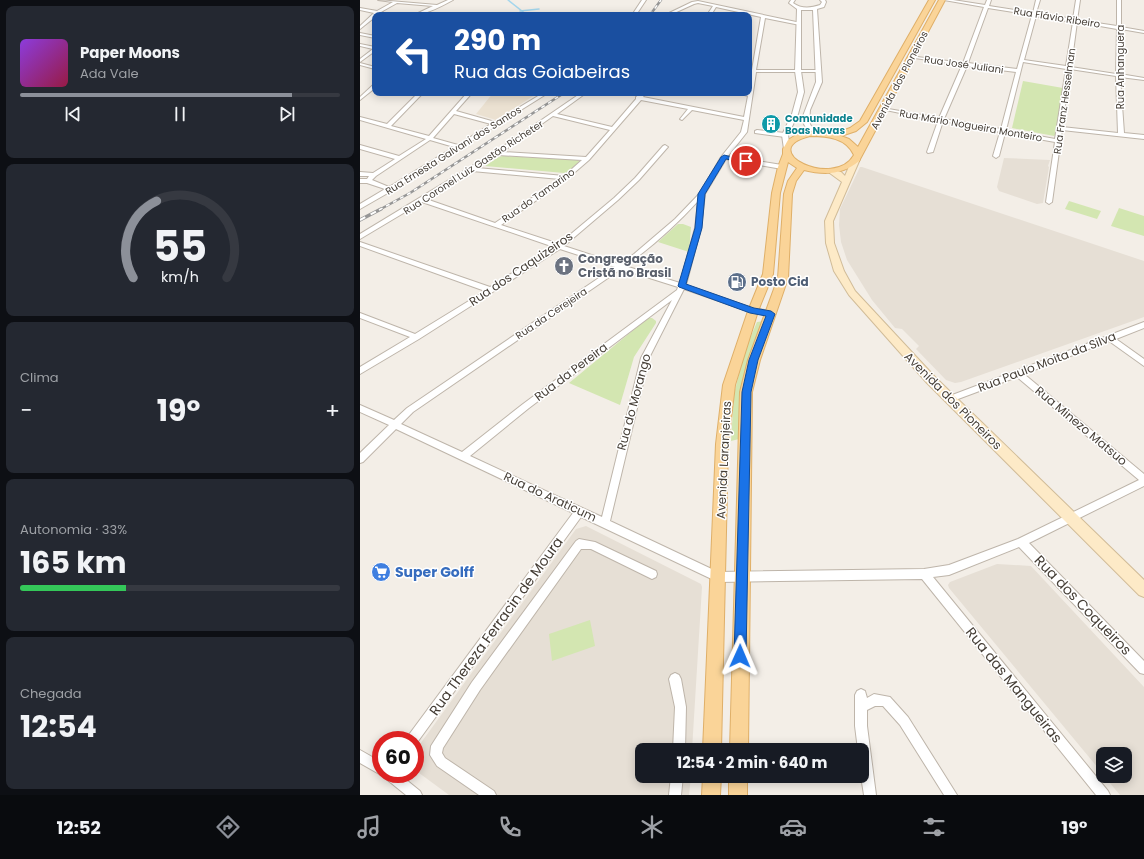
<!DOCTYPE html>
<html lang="pt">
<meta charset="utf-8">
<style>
:root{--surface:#171b24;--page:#242831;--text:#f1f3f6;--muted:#9ea1a6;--line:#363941;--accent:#8c9099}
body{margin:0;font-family:Poppins,sans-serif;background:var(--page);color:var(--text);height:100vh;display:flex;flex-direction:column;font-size:15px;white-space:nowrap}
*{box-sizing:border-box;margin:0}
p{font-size:13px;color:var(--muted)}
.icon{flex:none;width:22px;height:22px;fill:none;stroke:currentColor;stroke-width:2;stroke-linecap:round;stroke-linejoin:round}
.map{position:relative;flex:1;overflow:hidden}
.panel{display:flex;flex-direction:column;gap:6px;padding:6px;background:#0d0f14;width:360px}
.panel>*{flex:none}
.guide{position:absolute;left:12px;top:12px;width:380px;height:84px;border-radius:8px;box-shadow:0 2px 10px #0003;background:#1a4fa0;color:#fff;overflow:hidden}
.tools{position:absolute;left:736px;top:747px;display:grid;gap:8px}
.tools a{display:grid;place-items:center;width:36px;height:36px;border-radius:8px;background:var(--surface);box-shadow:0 2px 10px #0003;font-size:20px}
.speed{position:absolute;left:12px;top:731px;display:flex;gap:8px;font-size:20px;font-weight:700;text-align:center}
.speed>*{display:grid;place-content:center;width:52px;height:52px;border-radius:50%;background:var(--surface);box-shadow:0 2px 10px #0003;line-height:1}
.speed .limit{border:6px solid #d22;background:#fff;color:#111}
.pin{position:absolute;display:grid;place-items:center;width:34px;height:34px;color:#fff;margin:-17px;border:2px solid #fff;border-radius:50%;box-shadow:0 1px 4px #0007}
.me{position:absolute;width:44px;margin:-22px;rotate:1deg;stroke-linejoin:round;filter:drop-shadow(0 0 3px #0008)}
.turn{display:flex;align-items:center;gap:14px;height:84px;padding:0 16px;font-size:18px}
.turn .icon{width:52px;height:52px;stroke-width:2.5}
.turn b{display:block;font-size:28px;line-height:34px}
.big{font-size:30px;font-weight:700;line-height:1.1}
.panel .tile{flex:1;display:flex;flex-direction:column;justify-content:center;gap:6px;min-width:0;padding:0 14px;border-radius:8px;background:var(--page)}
.panel .dial{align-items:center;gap:0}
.dial svg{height:104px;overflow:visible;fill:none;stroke:var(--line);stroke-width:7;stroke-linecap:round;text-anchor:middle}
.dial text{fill:var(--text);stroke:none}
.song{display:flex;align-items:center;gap:12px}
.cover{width:48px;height:48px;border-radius:6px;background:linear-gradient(135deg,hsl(270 70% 55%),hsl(340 70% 35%))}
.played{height:4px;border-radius:2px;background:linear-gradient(90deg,var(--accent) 85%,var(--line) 85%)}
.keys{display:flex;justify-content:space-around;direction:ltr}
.heat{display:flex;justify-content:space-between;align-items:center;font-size:22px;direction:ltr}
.charge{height:6px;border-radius:3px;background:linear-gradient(90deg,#34c759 33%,var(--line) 0)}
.trip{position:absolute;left:275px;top:743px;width:234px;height:40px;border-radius:8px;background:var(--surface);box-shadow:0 2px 10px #0003;font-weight:700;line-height:40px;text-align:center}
.menu{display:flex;height:64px;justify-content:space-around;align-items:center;background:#090b0e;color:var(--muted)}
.menu .icon{width:28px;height:28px}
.menu .current{color:var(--accent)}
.menu b{font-size:18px;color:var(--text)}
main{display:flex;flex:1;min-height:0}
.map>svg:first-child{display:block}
</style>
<main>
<section class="panel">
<div class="tile">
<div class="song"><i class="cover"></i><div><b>Paper Moons</b><p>Ada Vale</p></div></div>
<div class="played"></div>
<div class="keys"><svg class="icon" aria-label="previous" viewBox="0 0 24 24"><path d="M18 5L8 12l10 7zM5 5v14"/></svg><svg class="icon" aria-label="pause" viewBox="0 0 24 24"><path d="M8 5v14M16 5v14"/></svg><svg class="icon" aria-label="next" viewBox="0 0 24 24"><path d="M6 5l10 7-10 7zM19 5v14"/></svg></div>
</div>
<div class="tile dial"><svg viewBox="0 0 100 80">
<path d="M14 69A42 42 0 1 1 86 69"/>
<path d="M14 69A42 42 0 0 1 32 10" stroke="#8c9099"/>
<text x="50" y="56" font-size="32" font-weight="700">55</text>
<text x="50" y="72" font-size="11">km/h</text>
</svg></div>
<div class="tile"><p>Clima</p>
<div class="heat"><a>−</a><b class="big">19°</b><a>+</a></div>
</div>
<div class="tile"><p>Autonomia · 33%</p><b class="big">165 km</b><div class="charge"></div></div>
<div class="tile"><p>Chegada</p><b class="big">12:54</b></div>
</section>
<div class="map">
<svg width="784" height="795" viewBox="0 0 784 795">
<rect width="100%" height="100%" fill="#f3eee7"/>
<g fill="#e6dfd5">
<path d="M644,158l46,2 -2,6 1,1 -6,36 -6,1 -38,-13 -2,-4z"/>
<path d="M500,167h2l282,94v56l-183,65 -6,1 -9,-3 -30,-31 3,-3 -17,-17 -7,-1 -9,-11 -14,-17 -25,-40 -6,-18 -2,-17 1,-16z"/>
<path d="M226,526l115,58 1,3 -10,163h-50v26h49l-2,19h-240l-34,-25v-19l161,-222z"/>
<path d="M637,564l34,2 113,121v108h-24l-16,-19h21v-22h-22v20l-154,-186 -1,-3 2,-3z"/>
</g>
<path fill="#ebe1d1" d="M133,93h45l-42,27 -20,-6z"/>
<g fill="#d3e6b1">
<path d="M663,81l40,7 -6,45 -3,3 -42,-8z"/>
<path d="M143,156l75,4 3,3 -13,9 -4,1 -79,-7 14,-9z"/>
<path d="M709,201l32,10 -4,8 -32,-10z"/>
<path d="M759,208l25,8v20l-33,-10z"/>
<path d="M318,224h5l8,3 -2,25 -31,-10z"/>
<path d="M288,318h4l4,3v2l-22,34 -14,48 -51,-22z"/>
<path d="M404,321l-25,118 -8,2 3,-47 11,-44 12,-28z"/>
<path d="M230,620l5,26 -43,15 -3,-27z"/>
</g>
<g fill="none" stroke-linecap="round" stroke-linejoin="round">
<g stroke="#a5d7ed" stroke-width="1.5">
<path d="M148,0l19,15"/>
<path d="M160,11l19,-2"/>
</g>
<defs>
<g id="minor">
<path d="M18,0l59,5 11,-5h5c-9,5 -28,15 -39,15l19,-9 -36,-3 -16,9 9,3h-15v2l-15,12v-3l14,-13 -14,-3v-2l17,3 16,-9z"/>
<path d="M282,0h4l-10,15h-4z"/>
<path d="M584,0h9l32,5 2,-5h4l-2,6 44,7 3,-13h4l-4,13 37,6 3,-19h4l-3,20 40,6v-26h4v27l23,4v2l-23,-4 -1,45 24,4v2l-24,-3 4,56 20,2v4l-82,-9 -10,72 -3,2 -3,-2 9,-60 -50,-9 -6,23 -3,2 -3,-2 7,-24 -57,-11 -10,31 -5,1 -1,-1 11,-31 -57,-12 2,-1 56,10 23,-53 -54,-8 2,-1 53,7 21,-56zM628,8l44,7 -15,54 -49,-6zM676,16l37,6 -7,44 -42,-6zM717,22l40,7 -1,45 -45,-7zM663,62l43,7 -11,70 -49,-9zM607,66l49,6 -15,57 -57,-10zM710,69l46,7 2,57 -56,-6z"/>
<path d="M338,1l103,22 -1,2 -35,-7 -9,52h63l2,1 -2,1h-63l-9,60 -19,24 54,9 3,2 -3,2 -56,-10 -21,35 -4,34 -15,57 63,22 25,5 1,2 -4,2 -26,-6 -61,-21 -35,69 -39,163 108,51 206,-3 25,-4 69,-26 121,-59 -122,-103 -67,25 -3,-1 -1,-2 1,-2 197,-75v6l-28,11 28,20v7l-35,-25 -85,33 120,100v12l-115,57 115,118v13l-4,-1 -121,-126 -70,28 -16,2 175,214 2,4h-14l-174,-216 -204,3 -137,-65 -165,227 -1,1v-5h-9l2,-4 165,-223 -177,-84 -33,33 -3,1v-10l29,-28 -29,-13v-7l34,15 13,-12 208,-141 -55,-18 -141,90 -59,35v-7l50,-30 -50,-19v-5l55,21 70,-43 -125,-45v-4l130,45 64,-40 -132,-45 -62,37v-5l135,-82 86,-59h5l-29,21 55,13 24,-28v-2l5,-4h5l-3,4 101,20 4,-21 -11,-3h12l3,-21h-3v-2h3l9,-53 -45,-10 -5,8h-4l6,-9 -15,-3 -4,1 -24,11h-5l27,-13zM281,100l47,9 -8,10 2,1 10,-10 52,10 -3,12 -20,25 -21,36 -25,26 -41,35 -15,10 -55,-18 54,-46 21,-20 28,-32 1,-1 -3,-2 -2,1 -28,32 -21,20 -55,46 -58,-19 66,-46 22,-19zM193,116l57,14 -24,27 -84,-5zM138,155l84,5 -18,16 -87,-8zM112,171l88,8 -65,44 -69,-24zM338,201l-3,27 -15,55 -55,-17c27,-19 51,-41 73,-65zM261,269l57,18 -1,3 -154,114 -61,48 -61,-28 12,-12zM312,300l-31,58 -39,159 -132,-61 59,-48z"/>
<path d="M0,33l15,3v2l-15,-3z"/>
<path d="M0,44l15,3v4l-15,11v-3l13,-10 -13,-3z"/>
<path d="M0,63l15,4v2l-15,-4z"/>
<path d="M13,85h2v3l-15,12v-3z"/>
<path d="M58,93h5l-32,33 38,10 38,-43h5l-16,18 39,11 48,-29h5l-86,54v1h-3l-66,42 -33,19v-5l25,-15 -18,-6h-7v-4h7l2,-3h-9v-4l13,1 22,-14 -35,-10v-4l39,11 27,-17 -66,-19v-3l27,7zM94,114l37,10 -33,21 -25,-7zM70,140l24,7 -65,40 -17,-7 4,-4z"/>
<path d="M397,130l28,3 3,2 -3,2 -30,-4v-2z"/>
<path d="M219,539l16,3 61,29 1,3 -1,3 -4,2 -61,-30h-10l-101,141 -37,58 -1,5 3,5 49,33 2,4h-17l-42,-29 -7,-11 1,-9 41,-64 101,-137 3,-4z"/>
<path d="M315,673l4,2 2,4 5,28 -1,43h-12l2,-43 -6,-28 2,-4z"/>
<path d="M501,689l4,2 2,7 7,-4 16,3 18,20 49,78h-13l-44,-70 -17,-19h-8l-8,4v16l9,69h-12l-3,-19 1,-26h-4l-3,-24v-31l2,-4z"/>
<path d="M0,750l21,12v12h18l21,17 2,4h-16l-21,-17 -2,-4 -2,1 -21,-12z"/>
<path d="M311,776h12l-2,19h-12z"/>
</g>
<path id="tertiary" d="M431,0h4l-2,3c8,6 18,5 27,2l2,-3 -2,-2h5l1,2 -2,5 -7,2 5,73 -12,28 -1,12 2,4 14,8 -5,1 -14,-7 -3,-6v-6l13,-34 -3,-72h-12v61l3,21 -6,22 -10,21 2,14 -3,2 -3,-2 -2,-14 10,-21 6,-22 -3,-21 2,-62 -8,-6z"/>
<path id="secondary" d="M493,157h6l1,2 -27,62 1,22 10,28 11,20 80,86 209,203v17l-5,-2 -212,-212 -78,-88 -15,-24 -8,-28 -1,-22 17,-39 -15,-11 4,-2 10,3 4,4z"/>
<g id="primary">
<path d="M569,0h6l-68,122 -11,9 -15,5 8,3 9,8 81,-147h6l-86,161c-16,14 -36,14 -55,9l-8,11 -4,13 -4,84 -28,82 -8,32 -4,358h-18l10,-358 8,-32 30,-82 6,-84 4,-13 9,-13 -9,-6 -8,31 -7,81 -15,37 -23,74 -7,59 -7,306h-18l13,-306 7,-59 25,-74 15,-37 9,-81 6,-26 5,-13v-5l5,-9 8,-5 14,-3 21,1 11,-2 8,-3 10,-7zM450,136c18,0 36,2 44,19 -20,35 -100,-5 -44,-19z"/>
<path d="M343,776h18l-1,19h-18z"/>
<rect x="369" y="776" width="18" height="19"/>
</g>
</defs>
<use href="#minor" stroke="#beb5aa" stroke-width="2"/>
<use href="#tertiary" stroke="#beb5aa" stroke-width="2"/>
<use href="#secondary" stroke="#d1bc98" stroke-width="2"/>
<use href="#primary" stroke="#dfaf68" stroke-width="2"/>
<use href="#minor" fill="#fff" fill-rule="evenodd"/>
<use href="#tertiary" fill="#fff" fill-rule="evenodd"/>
<use href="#secondary" fill="#fdeac7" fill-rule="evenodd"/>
<use href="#primary" fill="#fad498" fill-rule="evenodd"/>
<defs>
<g id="rail-far1">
<path d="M290,15l11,-15"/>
<path d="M19,210l31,-17 154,-100"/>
</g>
<path id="rail" d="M0,220l21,-11"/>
</defs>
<use href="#rail-far1" stroke="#969696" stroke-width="2.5"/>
<use href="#rail" stroke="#969696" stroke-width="3.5"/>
<use href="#rail-far1" stroke="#fff" stroke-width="1.5" stroke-dasharray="4" stroke-linecap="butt"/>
<use href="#rail" stroke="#fff" stroke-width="2" stroke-dasharray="6" stroke-linecap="butt"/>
</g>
<path fill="#1a73e8" stroke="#114b97" d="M364,155l25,6 -3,2 -20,-4 -21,35 -3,34 -16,56 68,24 17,3 4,3 -17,46 -7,32 -5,264 -1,4 -5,2 -4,-2 -2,-4 8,-264 7,-32 17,-44 -16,-3 -71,-26 -1,-1 17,-58 3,-34 23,-37z"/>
<defs>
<symbol id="building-disc" viewBox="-11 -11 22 22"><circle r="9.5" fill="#0f9aa8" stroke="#fff"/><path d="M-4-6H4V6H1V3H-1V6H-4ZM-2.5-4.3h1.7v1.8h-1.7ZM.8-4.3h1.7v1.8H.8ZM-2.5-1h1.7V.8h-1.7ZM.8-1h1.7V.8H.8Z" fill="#fff"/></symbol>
<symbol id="church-disc" viewBox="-11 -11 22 22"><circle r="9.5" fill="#6b7280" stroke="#fff"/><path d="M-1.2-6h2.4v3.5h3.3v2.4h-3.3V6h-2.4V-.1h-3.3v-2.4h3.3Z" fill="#fff"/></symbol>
<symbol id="fuel-disc" viewBox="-11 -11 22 22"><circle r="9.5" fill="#5c6f8a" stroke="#fff"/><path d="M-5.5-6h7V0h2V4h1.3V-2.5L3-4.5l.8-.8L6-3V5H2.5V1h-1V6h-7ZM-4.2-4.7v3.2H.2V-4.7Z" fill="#fff"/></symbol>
<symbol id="supermarket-disc" viewBox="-11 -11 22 22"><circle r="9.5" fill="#3f7fe0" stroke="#fff"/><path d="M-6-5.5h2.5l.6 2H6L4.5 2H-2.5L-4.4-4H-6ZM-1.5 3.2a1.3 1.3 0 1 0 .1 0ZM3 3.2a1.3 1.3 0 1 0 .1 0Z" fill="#fff"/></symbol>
</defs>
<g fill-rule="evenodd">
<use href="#building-disc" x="400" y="113" width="22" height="22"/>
<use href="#church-disc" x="193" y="255" width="22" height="22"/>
<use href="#fuel-disc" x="366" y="271" width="22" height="22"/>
<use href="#supermarket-disc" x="10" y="561" width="22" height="22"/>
</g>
<g text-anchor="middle" stroke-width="3" stroke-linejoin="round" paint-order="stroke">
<g font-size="10" fill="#453e36" stroke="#fff">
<text transform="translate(697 17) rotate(9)" y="4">Rua Flávio Ribeiro</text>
<text transform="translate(604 64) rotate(8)" y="4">Rua José Juliani</text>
<text transform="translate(760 67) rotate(-90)" y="4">Rua Anhanguera</text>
<text transform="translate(539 80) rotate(-62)" y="4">Avenida dos Pioneiros</text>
<text transform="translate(704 101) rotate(-82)" y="4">Rua Franz Hesselman</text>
<text transform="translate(611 125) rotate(10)" y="4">Rua Mário Nogueira Monteiro</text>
<text transform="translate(93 150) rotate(-32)" y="4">Rua Ernesta Galvani dos Santos</text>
<text transform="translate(113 167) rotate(-33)" y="4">Rua Coronel Luiz Gastão Richeter</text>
<text transform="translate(178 195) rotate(-35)" y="4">Rua do Tamarino</text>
<text transform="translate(191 313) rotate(-34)" y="4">Rua da Cerejeira</text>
</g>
<g font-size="10" font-weight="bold" fill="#0d838f" stroke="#fff" text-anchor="start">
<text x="425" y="122">Comunidade<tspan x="425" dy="12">Boas Novas</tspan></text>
</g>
<g font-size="12" font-weight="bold" fill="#5b616d" stroke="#fff" text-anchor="start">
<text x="218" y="263">Congregação<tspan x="218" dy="14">Cristã no Brasil</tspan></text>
</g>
<g font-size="12" fill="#453e36" stroke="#fff">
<text transform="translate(161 269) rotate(-34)" y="4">Rua dos Caquizeiros</text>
<text transform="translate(687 362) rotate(-21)" y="4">Rua Paulo Moita da Silva</text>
<text transform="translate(211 372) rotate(-37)" y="4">Rua da Pereira</text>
<text transform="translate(593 401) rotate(45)" y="4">Avenida dos Pioneiros</text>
<text transform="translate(274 402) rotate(-75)" y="4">Rua do Morango</text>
<text transform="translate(721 426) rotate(40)" y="4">Rua Minezo Matsuo</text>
<text transform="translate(364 460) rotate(-87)" y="4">Avenida Laranjeiras</text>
<text transform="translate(190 497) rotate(25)" y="4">Rua do Araticum</text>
</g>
<g font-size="12" font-weight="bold" fill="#4e5e75" stroke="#fff" text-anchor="start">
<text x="391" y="286">Posto Cid</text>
</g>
<g font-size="14" font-weight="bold" fill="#366cbe" stroke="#fff" text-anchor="start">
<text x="35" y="577">Super Golff</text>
</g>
<g font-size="14" fill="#453e36" stroke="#fff">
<text transform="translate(723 605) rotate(46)" y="5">Rua dos Coqueiros</text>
<text transform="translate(136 626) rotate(-54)" y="5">Rua Thereza Ferracin de Moura</text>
<text transform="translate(654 685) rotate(51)" y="5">Rua das Mangueiras</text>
</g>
</g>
</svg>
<div class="tools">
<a><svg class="icon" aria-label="layers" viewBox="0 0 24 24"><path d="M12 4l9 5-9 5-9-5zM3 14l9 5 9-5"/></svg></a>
</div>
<div class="speed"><div class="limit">60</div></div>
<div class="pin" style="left:386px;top:161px;background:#d93025"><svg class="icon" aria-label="arrive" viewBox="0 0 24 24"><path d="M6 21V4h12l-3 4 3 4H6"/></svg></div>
<svg class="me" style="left:380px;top:656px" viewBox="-20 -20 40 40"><path d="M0-17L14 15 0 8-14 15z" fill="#1a73e8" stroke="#fff" stroke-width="4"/></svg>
<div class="trip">12:54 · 2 min · 640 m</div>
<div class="guide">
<div class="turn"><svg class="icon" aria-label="left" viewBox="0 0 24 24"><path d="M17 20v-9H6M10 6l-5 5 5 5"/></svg><div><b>290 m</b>Rua das Goiabeiras</div></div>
</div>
</div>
</main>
<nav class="menu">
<b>12:52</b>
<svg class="icon current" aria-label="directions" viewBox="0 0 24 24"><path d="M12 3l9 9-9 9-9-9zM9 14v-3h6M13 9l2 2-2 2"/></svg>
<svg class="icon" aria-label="music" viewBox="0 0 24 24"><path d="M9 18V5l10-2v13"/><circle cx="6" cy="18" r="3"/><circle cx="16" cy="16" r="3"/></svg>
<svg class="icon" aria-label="phone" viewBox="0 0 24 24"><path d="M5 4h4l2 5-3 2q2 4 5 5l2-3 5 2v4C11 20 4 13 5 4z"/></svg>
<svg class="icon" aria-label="climate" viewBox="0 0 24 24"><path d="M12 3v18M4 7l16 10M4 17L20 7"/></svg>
<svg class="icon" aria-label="car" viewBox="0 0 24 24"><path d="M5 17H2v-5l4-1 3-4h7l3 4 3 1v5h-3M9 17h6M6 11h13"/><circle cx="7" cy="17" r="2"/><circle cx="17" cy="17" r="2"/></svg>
<svg class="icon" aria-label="filters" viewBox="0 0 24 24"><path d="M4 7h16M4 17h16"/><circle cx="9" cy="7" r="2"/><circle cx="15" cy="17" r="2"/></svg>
<b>19°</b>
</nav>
